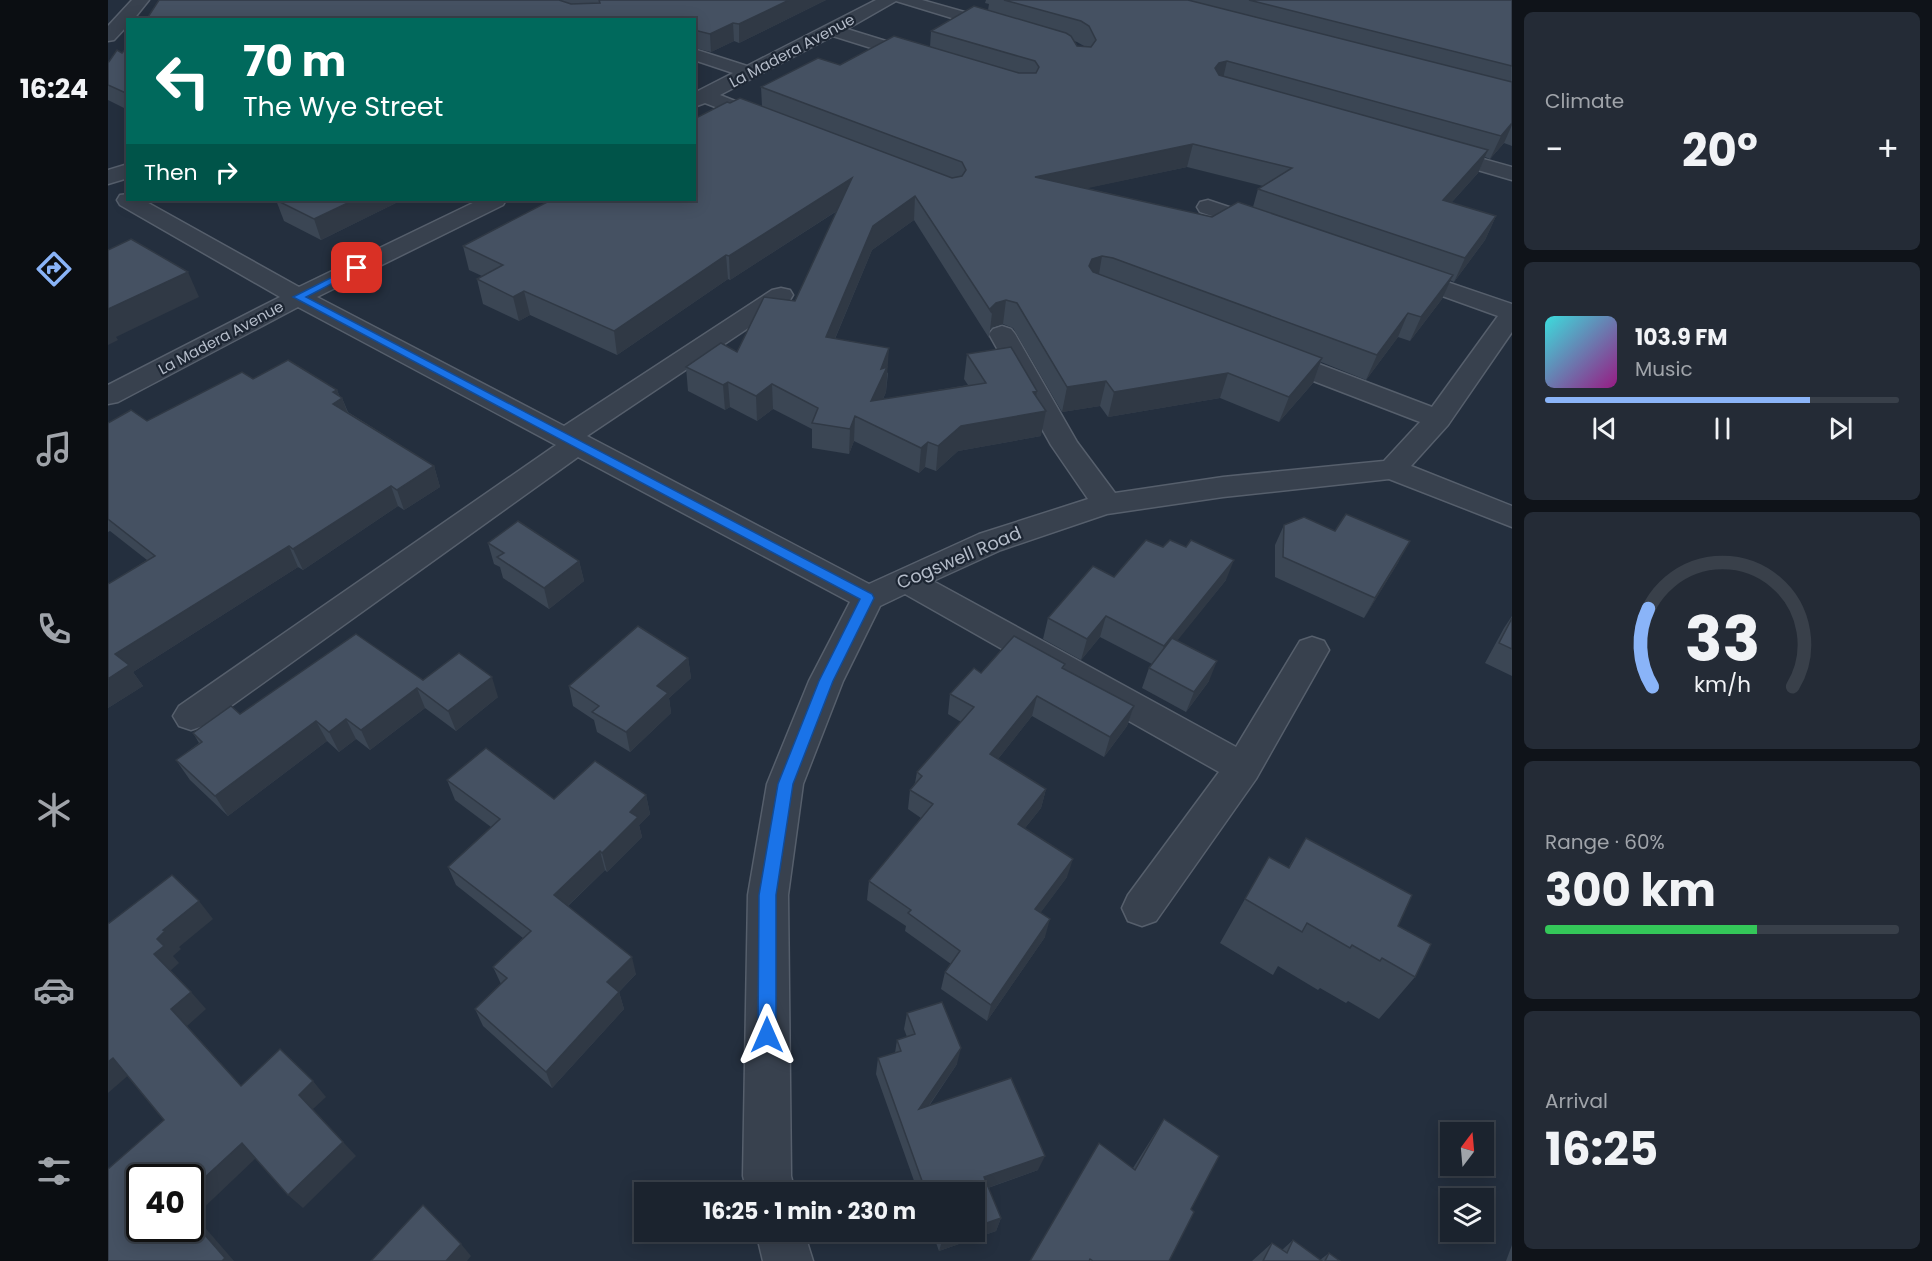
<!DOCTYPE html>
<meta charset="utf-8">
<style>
:root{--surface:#1b232e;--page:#242b36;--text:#f1f3f6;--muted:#a0a4aa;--line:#39404a;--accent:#8ab4f8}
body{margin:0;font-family:Poppins,sans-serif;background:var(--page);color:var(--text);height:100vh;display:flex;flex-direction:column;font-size:22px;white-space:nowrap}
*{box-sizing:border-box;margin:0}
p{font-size:20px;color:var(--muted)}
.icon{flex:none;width:33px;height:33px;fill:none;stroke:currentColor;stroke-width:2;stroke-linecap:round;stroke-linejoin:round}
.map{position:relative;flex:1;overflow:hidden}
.side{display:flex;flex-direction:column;gap:12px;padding:12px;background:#0f1319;width:420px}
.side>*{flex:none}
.guide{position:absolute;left:18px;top:18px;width:570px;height:183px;border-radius:0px;box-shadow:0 3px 15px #0003,0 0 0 2px var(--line);background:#00695c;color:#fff;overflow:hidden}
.needle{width:39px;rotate:16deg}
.fabs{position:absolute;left:1332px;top:1122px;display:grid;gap:12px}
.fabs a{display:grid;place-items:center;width:54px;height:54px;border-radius:0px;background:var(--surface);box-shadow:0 3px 15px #0003,0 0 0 2px var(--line);font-size:30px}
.speed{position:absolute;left:18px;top:1164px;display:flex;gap:12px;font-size:30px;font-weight:700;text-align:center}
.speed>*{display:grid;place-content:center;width:78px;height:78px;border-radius:50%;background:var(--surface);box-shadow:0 3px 15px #0003,0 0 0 2px var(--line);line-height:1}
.speed .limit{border:3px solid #111;border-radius:9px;background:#fff;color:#111}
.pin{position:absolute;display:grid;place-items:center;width:51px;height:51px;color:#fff;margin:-26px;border-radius:12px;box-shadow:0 3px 9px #0006}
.me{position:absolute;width:66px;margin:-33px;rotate:0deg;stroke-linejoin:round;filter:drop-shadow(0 0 4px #0008)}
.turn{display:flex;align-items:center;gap:21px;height:126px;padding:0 18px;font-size:27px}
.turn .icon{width:78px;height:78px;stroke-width:2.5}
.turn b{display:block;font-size:42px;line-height:51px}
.then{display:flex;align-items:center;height:57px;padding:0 18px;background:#0003;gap:12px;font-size:22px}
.big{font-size:45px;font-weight:700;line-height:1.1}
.side .widget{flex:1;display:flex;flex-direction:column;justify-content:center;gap:9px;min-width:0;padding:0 21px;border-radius:9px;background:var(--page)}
.side .dial{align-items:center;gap:0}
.dial svg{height:156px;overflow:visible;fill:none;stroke:var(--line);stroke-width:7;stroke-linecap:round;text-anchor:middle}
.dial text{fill:var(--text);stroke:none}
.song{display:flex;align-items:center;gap:18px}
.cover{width:72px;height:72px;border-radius:9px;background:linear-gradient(135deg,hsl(180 70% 55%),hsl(310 70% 35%))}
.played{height:6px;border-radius:3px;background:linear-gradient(90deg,var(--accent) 75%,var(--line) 75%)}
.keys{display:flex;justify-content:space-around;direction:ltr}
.heat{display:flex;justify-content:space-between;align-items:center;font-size:33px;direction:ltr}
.charge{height:9px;border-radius:4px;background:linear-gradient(90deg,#34c759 60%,var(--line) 0)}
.trip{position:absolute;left:526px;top:1182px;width:351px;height:60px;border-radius:0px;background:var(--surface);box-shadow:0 3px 15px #0003,0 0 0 2px var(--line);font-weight:700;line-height:60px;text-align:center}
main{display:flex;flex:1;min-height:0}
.tabs{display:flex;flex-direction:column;width:108px;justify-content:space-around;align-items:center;background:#0b0e12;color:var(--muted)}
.tabs .icon{width:42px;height:42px}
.tabs .active{color:var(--accent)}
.tabs b{font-size:27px;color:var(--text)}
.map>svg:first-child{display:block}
</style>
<main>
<nav class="tabs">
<b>16:24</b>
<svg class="icon active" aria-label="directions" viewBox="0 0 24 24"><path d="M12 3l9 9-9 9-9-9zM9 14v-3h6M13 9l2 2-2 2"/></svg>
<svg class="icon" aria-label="music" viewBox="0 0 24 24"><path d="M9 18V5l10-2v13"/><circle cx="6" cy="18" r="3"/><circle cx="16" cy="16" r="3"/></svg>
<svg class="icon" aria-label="phone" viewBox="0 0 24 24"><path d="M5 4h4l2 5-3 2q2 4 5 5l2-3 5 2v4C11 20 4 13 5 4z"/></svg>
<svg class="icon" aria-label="climate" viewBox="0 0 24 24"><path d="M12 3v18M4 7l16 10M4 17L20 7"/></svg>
<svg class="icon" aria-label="car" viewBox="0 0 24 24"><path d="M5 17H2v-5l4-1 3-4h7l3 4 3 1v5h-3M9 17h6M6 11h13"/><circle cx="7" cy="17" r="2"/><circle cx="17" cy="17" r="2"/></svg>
<svg class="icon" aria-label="filters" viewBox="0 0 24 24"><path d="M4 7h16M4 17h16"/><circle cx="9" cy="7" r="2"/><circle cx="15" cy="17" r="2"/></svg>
</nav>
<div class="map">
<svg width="1404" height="1261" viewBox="0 0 1404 1261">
<rect width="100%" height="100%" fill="#242f3e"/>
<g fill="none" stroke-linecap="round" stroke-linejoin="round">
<defs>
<g id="minor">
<path d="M24,0h17l-16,20h-5v5l-14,15 -6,1v-15z"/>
<path d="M768,0h46l85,24 3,4 -3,4 -6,1 -105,-32 -49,28 81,25 3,4 -3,4h-12l-83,-26 -113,59 53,21 3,4 -3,4h-14l-54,-21 -11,4v-14l39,-20 -39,-13v-11l53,17z"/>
<path d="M1332,147l72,20v13l-79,-23 -3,-4 3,-4z"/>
<path d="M20,164v14l-20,6v-14z"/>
<path d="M20,194v6h15l156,87 180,-87h27l-3,5 -186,92 247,129 208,-136 9,-2 9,2 3,5 -3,5 -203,136 282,148 110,-50 109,-35 -37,-54 -62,-111 4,-5 9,-3 9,3 4,5 62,108 38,51 108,-16 161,-16 36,-39 -156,-60 -4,-6 4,-6 9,-2 9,2 150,57 66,-91 -103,-37 -4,-5 4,-5 8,-2 109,37v28l-64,93 -37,41 101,40v21l-123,-48 -166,18 -116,17 -106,36 -68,31 303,166 64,-106 12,-4 12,4 5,9 -73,129 -100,142 -14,5 -14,-5 -6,-13 6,-13 91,-123 -314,-178 -25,12 -37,75 -40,103 -15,111 3,281 4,16h-48l-4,-16 5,-281 19,-111 42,-103 41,-79 -272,-145 -375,269 -12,4 -12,-4 -6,-10 6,-10 377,-261 -258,-138 -180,95 -10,2v-19l172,-88 -160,-92 -3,-5 3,-5z"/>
<path d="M1100,200l63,21 3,5 -3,5 -8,2 -63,-21 -3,-5 3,-5z"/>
<path d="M648,1232h48l9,29h-50z"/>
</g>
</defs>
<use href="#minor" stroke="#565f6c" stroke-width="3"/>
<use href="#minor" fill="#38414e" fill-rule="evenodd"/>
</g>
<g fill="#3b4654" fill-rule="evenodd">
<path d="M51,0h667l-87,43 -5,-2 -23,11 -17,-4v-28z"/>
<path d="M878,0h526v146l-8,-3 -14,16 -5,-2 -7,16 -27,30 45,13 -11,24 -31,42 -4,-2 -8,19 -32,42 -12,-4 -32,43 -45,-18 -8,21 -34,39 -59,-24 -112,19 -8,-11 -38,6 -49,-84 -10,-4 -11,3 -2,3 -1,8 -75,-118 -42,30 -37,89 53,34 -2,19 -3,7 85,-14 -4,-6 3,-25 69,42 5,40 -83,15 -22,20 -11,-4 -6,6 -65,-32 -5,13 -37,-6v-19l-39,-20 -16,12 -27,-14 -5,3 -37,-19 -2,-24 51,-15 58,-51 42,-90 -107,69 -2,-1 -111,76 -87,-40 -11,6 -36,-17 -6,-25 5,-3 -13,-6 -6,-24 231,-46 36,-97 32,3 -1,-19 79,-22 90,-18 1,-16 57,-21 1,-6 -4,-1zM966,41l3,1 7,4h-7zM1079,167l76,19 -5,3 -5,18 -41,10 -126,-29z"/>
<path d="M20,46v64l-20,-10v-37l14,-10z"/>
<path d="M168,200h126l-81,40 -37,-19z"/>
<path d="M145,379l84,11 3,7 2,1 6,14 86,54 6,21 -36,23 -6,-4 -95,64 -5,-3 -165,105 10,14 -35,22v-124l39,-24 -37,-29 -2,1v-109l39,-2z"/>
<path d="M1176,525l115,36 -35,57 -89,-41v-32z"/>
<path d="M380,543l91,18 5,20 -35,28 -46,-31 -3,-11 -6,-3z"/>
<path d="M1006,577l112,3 -49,60 32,41 -23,31 -44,-24 7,-20 3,-4 -52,-27 -19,23 -38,-21 5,-21z"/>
<path d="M1404,616v60l-27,-13 19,-35z"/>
<path d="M580,658l3,20 -22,20 2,15 -41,39 -33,-20 -3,-12 -21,-14 -4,-20z"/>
<path d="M957,664l-1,5 70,37 -7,20 -23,31 -72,-41 -34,43 48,30 -5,19 -16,20 42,49 -27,36 5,24 -58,84 -46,-32 4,-17 6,-8 -46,-33 1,-5 -39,-26 2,-19 52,-63 -13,-9 2,-19 5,-7 2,-11 44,-50 -13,-8 2,-20 31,-21z"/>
<path d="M315,680l75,17 -42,34 -31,-23 -55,42 -14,-11 -17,13 -12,-11 -99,75 -38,-36 -14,-20 23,-17 -6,-10 47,-19z"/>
<path d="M339,780l107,19 92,-4 4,19 -11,11 3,12 -35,35 -2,-2 -37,36 68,68 -17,18 5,17 -72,79 -69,-62 -8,-17 26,-25 -8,-17 30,-29 -67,-53 -8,-18 43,-40 -36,-27z"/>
<path d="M1198,838l92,88 17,51 -36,42 -31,-18 -2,2 -26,-15 -2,2 -40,-24 -5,9 -53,-32 25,-44 43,-31z"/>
<path d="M799,1013l50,51 -28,42 109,64 -50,18 13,30 -5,13 -57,20 -7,-19h43v-40h-57l-42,-118 2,-16 17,-5 2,-13 10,-3 -3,-8z"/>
<path d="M1056,1119l27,90 -22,52h-139l103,-93z"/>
<path d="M1185,1240l27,20 9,-7 11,8h-88l20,-18 10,7z"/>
<path d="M1404,1245v16h-6z"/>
</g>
<g fill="#303945">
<path d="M681,0h37l-87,43v-19z"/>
<path d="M625,23l1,18 -23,11 -1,-18z"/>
<path d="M1119,61l-5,22 -7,-15 4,-5z"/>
<path d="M1404,123v2l-8,18 -14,16 11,-23z"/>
<path d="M1085,144l-6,23 -155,33 3,-23z"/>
<path d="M1380,150l-10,23 -46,51 11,-24z"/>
<path d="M744,178v23l-122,79 -1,-24z"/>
<path d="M807,196l-1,24 -42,30 -47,112 1,-25 47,-111z"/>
<path d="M246,200h48l-81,40 -7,-21z"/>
<path d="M1388,216l-11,24 -31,42 11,-24z"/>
<path d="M618,255l2,24 -111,76 -3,-24z"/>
<path d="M994,256l-4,24 -9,-14 3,-7z"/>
<path d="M80,272l11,25 -83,40 2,3 -10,5v-36z"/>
<path d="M1345,275l-11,24 -32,42 11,-24z"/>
<path d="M416,291l6,24 -11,6 -6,-24z"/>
<path d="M898,300l-3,24 -11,3 -2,3 2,-17 -2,-4 6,-6z"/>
<path d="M1300,313l-10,24 -32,43 11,-25z"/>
<path d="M781,348l-3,44 -15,32v-23l10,-32z"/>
<path d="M1214,358l-9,25 -34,39 10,-25z"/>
<path d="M1120,373l-8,25 -112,19 6,-25z"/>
<path d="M998,381l-6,25 -38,6 5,-25z"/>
<path d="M620,382l2,25 -5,3 -2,-25z"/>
<path d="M664,384l1,25 -16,12 -1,-25z"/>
<path d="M229,390l4,9 1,-1 8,21 -17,-15v-12z"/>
<path d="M929,391l-4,22 13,-2 -5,25 -83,15 -22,20 2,-25 23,-20 72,-34z"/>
<path d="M747,416l-1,25 -5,13 1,-25z"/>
<path d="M820,442l-3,25 -6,6 2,-25z"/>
<path d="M326,466l6,21 -36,23 -7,-20z"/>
<path d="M283,486l7,20 -95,64 -10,-21z"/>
<path d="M1302,541l-11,20 -35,57 11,-20z"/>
<path d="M181,546l9,21 -165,105 10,14 -35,22v-29l7,-25z"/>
<path d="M1126,560l-8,20 -69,86 7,-20z"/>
<path d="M471,561l5,20 -35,28 -5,-21z"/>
<path d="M998,616l-6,21 -19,23 6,-21z"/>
<path d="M580,658l3,20 -22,20 2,15 -41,39 -4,-20 31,-46z"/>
<path d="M1109,661l-8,20 -23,31 8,-20z"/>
<path d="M384,677l6,20 -42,34 -8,-20z"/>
<path d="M309,688l8,20 -55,42 -9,-20z"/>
<path d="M929,696l-5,20 -46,58 4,-20z"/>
<path d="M1026,706l-7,20 -23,31 6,-20z"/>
<path d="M238,719l10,20 -17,13 -10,-20z"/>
<path d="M208,721l11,20 -99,75 -13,-20z"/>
<path d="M938,789l-5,19 -28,35 5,-19z"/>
<path d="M538,795l4,19 -11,11 3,12 -35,35 -5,-19 28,-41z"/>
<path d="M492,851l5,19 -45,43 -6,-18z"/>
<path d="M965,859l-6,18 -37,50 5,-18z"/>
<path d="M91,901l14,18 -34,28 2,2 -8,7 6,7 -9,8 -16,-17 3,-15 6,-9z"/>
<path d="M942,919l-5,18 -58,84 4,-16z"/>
<path d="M524,957l4,17 -24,25 -5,-17z"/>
<path d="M83,992l15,17 -19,17 69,75 -85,-92z"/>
<path d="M511,992l5,17 -72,79 -6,-16z"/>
<path d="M853,1048l-4,16 -41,60 3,-15z"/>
<path d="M5,1058l18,15 -23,20v-31z"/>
<path d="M205,1081l13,16 -14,13 -13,-15z"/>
<path d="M235,1142l13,14 -53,52 -15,-13z"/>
<path d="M134,1143l15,14 -62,59 39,45h-12l-32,-43v-27z"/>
<path d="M937,1156l-7,14 -59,21 5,-14z"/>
<path d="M893,1218l-5,13 -57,20 4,-13 20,-6h12v-5z"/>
<path d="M353,1244l10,12 -4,5h-21z"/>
</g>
<g fill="#455162" stroke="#303945" stroke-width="1.5">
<path d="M51,0h400l12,4 29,-1 -1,-3h190l-50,24 -6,-1 -23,11 -16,-4v-10h-548z"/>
<path d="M896,0h184l324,82v41l-11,13 -274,-75 -8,2 -4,5 4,7 269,75 -45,50 53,16 -31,42 -207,-69 34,-21 -99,-24 -158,33 177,40 26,-15 215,73 -32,42 -13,-4 -31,42 -264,-97 -11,-2 -10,3 -3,7 4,6 229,86 -33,39 -61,-24 -114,19 -8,-11 -39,6 -50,-84 -11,-3 -10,3 -6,6 2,4 -77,-117 -42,30 -47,111 63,11 -8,21 6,-2 -16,34 115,-18 -19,-29 44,-7 26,44 -4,1 13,19 -85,15 -23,20 -10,-4 -7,6 -66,-32 -5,13 -38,-6 6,-15 -46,-24 -16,12 -28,-14 -5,3 -37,-18 35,-24 16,9 27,-55 31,4 57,-123 -123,78 -3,-1 -112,76 -90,-40 -11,6 -36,-18 26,-14 -40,-19 88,-46h143v-81l33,-17 3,1 10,-5 212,80 10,-2 4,-6 -4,-8 -201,-75 57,-29 22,7 54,-29 125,37h17l3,-6 -4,-6 -104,-30 43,-25 92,27 5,3 6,10 14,1 5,-7 -7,-14 -8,-5z"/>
<path d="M1141,0h263v66z"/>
<path d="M20,46v48l-20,-9v-22l9,-13 5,3z"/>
<path d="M168,200h78l-40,19z"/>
<path d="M23,239l57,33 -80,37v-59z"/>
<path d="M180,360l49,30 -4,2 9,6 -9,6 101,62 -37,24 -6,-4 -98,63 -4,-3 -174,108 14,11 -21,14v-95l47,-28 -47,-37v-96l23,-13 16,11 95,-49 11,7z"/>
<path d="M1238,514l64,27 -35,57 -92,-41 1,-32 20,-8 31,14z"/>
<path d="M410,521l61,40 -35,27 -47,-31 7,-4 -16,-10z"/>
<path d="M1038,540l17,7 7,-7 16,7 5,-7 43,20 -70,86 -58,-30 -19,23 -39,-21 45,-52 21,11z"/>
<path d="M1404,618v31l-13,-6z"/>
<path d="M530,626l50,32 -31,28 11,7 -42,39 -34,-20 7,-6 -30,-20z"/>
<path d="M248,634l67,46 36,-27 33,24 -44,34 -31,-23 -56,42 -15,-11 -17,13 -13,-11 -101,75 -39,-36 26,-18 -9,-9 38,-27 9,8z"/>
<path d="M906,636l51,28 -3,4 72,38 -24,31 -73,-41 -47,58 56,35 -28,35 55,35 -38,50 15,10 -59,86 -46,-33 15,-21 -52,-38 3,-3 -42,-29 64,-77 -23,-14 12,-14 -5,-4 57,-65 -24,-13 24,-26 7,5z"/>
<path d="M1064,638l45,23 -23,31 -45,-24z"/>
<path d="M378,748l68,51 41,-38 51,34 -16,17 8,5 -36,36 -2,-2 -46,44 78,62 -25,25 12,10 -73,80 -71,-63 32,-31 -14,-11 38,-36 -83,-64 52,-48 -53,-39z"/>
<path d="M1198,838l106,57 -14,31 33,18 -16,33 -33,-19 -2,3 -28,-16 -2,3 -43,-25 -5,9 -57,-33 24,-42 20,11z"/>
<path d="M64,875l27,26 -36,29 2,1 -8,8 7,7 -10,8 37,38 -20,17 70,77 39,-37 33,32 -14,14 44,47 -55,53 -46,-52 -52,48v-13h-50v50h50v-10l35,40 -3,3h-114v-92l56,-49 -51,-62 -5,4v-138z"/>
<path d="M834,1002l19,46 -42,61 92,-31 34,78 -61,21 17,41 -26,9v-35h-49l-48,-134 23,-7 -4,-11 18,-6 -8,-21z"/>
<path d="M1056,1119l55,37 -28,53 3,3 -25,49h-76l-3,-2 -1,2h-59l69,-118 36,27z"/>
<path d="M315,1205l38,39 -15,17h-75z"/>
<path d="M833,1232h22l-20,6z"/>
<path d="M1185,1240l29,21h-59l9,-18 15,10z"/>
<path d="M1221,1253l11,8h-15z"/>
</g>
<path fill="#1a73e8" stroke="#114b97" stroke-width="1.5" d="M246,266l8,2 -56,29 566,297 2,4 -41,83 -40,103 -17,111v140l-3,6 -6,3 -6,-3 -3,-6 1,-140 19,-111 41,-103 41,-82 -567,-302z"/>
<g text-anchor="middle" stroke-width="4.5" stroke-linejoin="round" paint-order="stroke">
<g font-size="15" fill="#b4bcc9" stroke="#1d2633">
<text transform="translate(684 51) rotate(-28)" y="5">La Madera Avenue</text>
<text transform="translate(113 338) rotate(-28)" y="5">La Madera Avenue</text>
</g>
<g font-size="18" fill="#b4bcc9" stroke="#1d2633">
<text transform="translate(851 558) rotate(-23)" y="6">Cogswell Road</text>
</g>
</g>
</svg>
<div class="fabs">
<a><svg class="needle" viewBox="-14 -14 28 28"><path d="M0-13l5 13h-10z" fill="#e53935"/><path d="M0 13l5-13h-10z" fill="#a0a4aa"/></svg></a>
<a><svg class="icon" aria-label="layers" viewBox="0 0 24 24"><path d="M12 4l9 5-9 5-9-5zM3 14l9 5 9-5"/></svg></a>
</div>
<div class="speed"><div class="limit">40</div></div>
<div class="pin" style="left:249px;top:268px;background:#d93025"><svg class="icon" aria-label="arrive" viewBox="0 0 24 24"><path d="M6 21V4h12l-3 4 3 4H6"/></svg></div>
<svg class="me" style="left:659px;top:1035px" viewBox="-20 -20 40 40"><path d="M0-17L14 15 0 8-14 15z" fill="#1a73e8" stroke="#fff" stroke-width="4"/></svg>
<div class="trip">16:25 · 1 min · 230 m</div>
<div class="guide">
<div class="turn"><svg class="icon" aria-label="left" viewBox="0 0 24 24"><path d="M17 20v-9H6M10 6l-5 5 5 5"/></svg><div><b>70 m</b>The Wye Street</div></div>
<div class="then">Then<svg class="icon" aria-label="right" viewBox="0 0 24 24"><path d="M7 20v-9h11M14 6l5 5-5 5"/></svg></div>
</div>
</div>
<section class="side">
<div class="widget"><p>Climate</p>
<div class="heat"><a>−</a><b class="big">20°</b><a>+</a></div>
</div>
<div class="widget">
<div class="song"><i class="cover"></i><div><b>103.9 FM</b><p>Music</p></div></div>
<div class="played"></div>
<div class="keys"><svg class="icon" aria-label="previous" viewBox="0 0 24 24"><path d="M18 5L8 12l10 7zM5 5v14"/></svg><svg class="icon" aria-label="pause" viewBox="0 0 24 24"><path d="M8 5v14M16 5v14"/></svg><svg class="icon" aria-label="next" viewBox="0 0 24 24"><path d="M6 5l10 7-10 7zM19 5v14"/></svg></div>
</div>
<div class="widget dial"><svg viewBox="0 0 100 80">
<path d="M14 69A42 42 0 1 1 86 69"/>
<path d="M14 69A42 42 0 0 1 12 29" stroke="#8ab4f8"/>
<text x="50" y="56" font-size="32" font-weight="700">33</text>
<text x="50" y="72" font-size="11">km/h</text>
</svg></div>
<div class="widget"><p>Range · 60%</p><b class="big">300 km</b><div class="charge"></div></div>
<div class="widget"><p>Arrival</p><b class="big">16:25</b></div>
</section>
</main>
